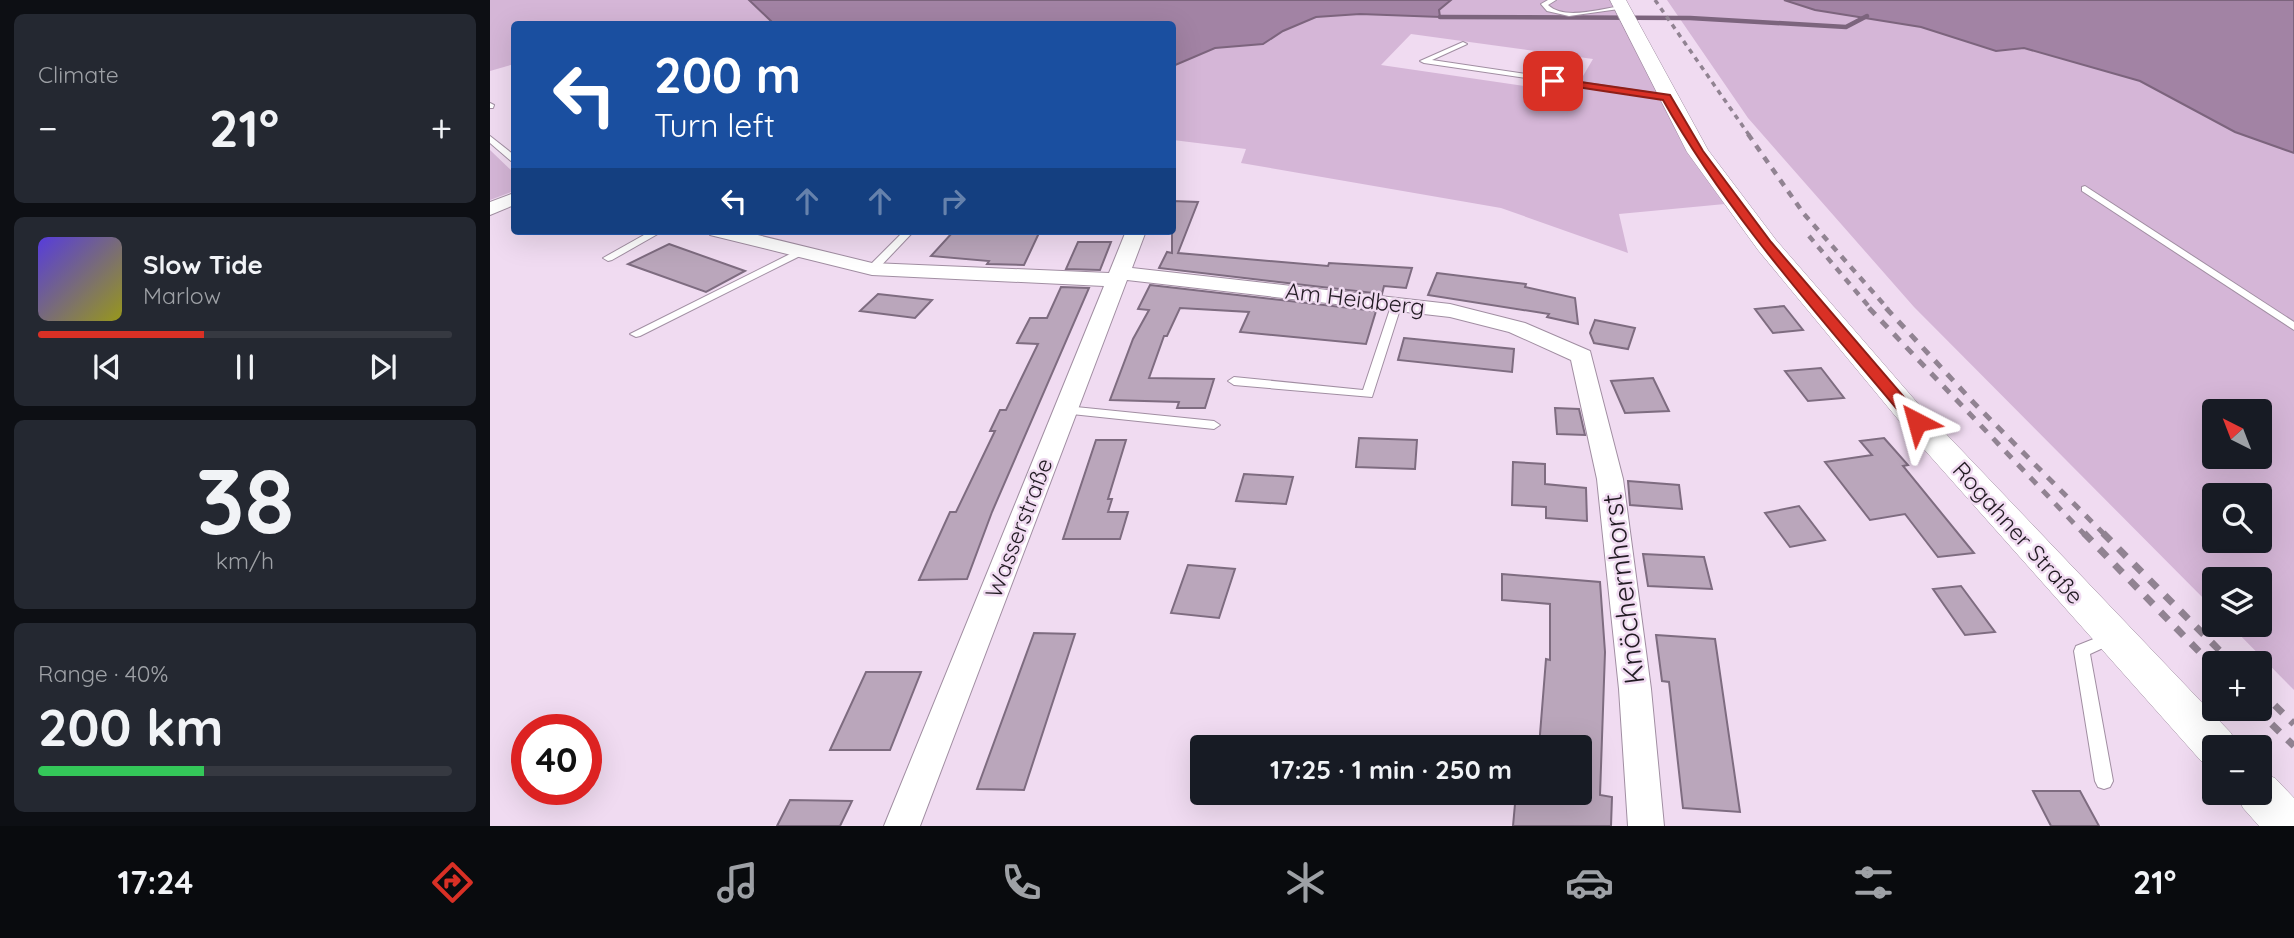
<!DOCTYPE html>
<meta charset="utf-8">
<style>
:root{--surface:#171b24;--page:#242831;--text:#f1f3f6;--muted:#9ea1a6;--line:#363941;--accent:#d93025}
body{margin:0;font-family:Quicksand,sans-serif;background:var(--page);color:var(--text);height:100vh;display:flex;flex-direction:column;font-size:26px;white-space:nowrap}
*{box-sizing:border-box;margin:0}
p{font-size:23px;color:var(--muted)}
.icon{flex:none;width:38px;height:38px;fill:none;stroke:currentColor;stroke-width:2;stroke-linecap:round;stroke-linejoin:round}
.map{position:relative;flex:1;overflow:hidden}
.details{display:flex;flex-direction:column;gap:14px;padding:14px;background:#0d0f14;width:490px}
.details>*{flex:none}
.banner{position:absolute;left:21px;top:21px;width:665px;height:214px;border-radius:7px;box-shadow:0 7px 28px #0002;background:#1a4fa0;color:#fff;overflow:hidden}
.needle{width:46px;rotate:318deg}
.buttons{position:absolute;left:1712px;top:399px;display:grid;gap:14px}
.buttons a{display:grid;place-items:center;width:70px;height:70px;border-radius:7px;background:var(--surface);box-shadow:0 7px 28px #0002;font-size:35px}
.speed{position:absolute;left:21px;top:714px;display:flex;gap:14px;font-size:35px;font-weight:700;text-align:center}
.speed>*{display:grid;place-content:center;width:91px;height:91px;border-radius:50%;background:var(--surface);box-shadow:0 7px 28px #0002;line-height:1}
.speed .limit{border:10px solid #d22;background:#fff;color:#111}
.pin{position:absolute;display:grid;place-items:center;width:60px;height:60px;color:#fff;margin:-30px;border-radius:14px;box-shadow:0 4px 10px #0006}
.me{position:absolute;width:77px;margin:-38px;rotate:321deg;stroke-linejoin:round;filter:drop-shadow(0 0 5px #0008)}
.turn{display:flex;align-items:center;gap:24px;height:147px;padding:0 28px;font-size:32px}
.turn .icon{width:91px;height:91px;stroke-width:2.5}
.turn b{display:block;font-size:49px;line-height:60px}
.lanes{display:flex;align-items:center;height:66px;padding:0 28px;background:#0003;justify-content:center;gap:35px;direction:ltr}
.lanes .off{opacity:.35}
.big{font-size:52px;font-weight:700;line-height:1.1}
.details .widget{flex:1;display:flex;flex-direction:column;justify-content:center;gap:10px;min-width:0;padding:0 24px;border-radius:10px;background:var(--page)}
.details .dial{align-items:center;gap:0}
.dial b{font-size:91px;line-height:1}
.song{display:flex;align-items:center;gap:21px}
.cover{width:84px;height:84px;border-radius:10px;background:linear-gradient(135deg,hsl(250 70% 55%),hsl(60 70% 35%))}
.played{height:7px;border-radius:4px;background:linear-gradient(90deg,var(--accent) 40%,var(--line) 40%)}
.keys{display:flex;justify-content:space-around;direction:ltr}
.heat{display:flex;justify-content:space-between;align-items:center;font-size:38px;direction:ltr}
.charge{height:10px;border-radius:5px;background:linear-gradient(90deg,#34c759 40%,var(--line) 0)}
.trip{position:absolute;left:700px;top:735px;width:402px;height:70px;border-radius:7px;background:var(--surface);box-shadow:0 7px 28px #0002;font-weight:700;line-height:70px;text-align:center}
.tab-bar{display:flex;height:112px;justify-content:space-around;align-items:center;background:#090b0e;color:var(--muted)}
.tab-bar .icon{width:49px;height:49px}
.tab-bar .on{color:var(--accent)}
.tab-bar b{font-size:32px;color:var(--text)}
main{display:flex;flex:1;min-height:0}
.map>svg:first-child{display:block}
</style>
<main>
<section class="details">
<div class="widget"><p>Climate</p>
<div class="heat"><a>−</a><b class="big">21°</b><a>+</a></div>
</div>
<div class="widget">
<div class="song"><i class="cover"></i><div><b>Slow Tide</b><p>Marlow</p></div></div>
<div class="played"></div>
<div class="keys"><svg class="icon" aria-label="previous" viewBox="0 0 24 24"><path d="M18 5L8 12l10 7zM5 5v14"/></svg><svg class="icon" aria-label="pause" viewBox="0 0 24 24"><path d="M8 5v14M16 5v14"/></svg><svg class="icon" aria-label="next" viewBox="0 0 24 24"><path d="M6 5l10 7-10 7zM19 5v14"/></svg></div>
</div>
<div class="widget dial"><b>38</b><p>km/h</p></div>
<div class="widget"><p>Range · 40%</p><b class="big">200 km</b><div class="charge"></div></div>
</section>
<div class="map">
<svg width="1804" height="826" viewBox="0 0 1804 826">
<rect width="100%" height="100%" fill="#f0dbf1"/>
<g fill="#d5b6d7" fill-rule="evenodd">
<path d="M0,0h259l23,22 7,2h-265v40l-24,7z"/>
<path d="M961,0h158l116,204 -106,10 9,39 -127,-45 -260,-45 5,-14 -73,-9 -1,-74 43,-18 48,-4 20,-13 33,-14 44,-3 80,3 -1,-7zM921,34l182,25 -20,34 -192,-28z"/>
<path d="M1177,0h117l31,10 106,17 74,24 29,-3 116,33 95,51 59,21v537l-64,-65h29v-46h-45v30l-300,-302 -166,-189zM1724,411h45v46h-45zM1724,495h45v46h-45z"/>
<path d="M0,150l24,23v18l-24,9z"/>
</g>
<g fill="#a283a4" stroke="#7c647d" stroke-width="2">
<path d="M259,0h702l-12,10 1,7 -80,-3 -44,3 -33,14 -20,13 -48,4 -42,18 -1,-42h-393l-7,-2z"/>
<path d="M1294,0h510v153l-59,-21 -95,-51 -116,-33 -28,3 -75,-24 -106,-17z"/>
</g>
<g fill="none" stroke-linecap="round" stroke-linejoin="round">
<path stroke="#7c647d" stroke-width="4.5" d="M950,17l250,1 156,9 21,-11"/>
</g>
<g fill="#baa6bb" stroke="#7e6c80" stroke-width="2">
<path d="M682,201l26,1 -20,51 150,13 1,-3 83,5 -6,20 -22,-2 -2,8 -223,-26 8,-16 5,1z"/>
<path d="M462,233h87l-15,32 -37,-1 2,-3 -58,-5z"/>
<path d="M588,242h33l-11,28 -34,-1z"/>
<path d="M179,244l76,27 -39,21 -78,-28z"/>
<path d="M947,273l89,11 -1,3 50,11 3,26 -31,-7 2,-3 -121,-19z"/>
<path d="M660,285l226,26 -10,33 -126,-12 9,-20 -69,-4 -13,28h-3l-15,42 65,1 -9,29h-28l2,-6 -69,-2 23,-61 16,-29 -11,-1z"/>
<path d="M571,287l28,1 -97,224 -25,67 -48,1 31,-68h6l39,-81h-5l10,-21h6l32,-66 -21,-1 13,-25h17z"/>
<path d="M388,294l54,6 -17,18 -55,-7z"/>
<path d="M1294,306l19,24 -30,3 -18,-24z"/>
<path d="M1105,320l40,8 -7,21 -34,-6 -4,-10z"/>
<path d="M914,338l110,11 -2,23 -114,-12z"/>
<path d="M1331,368l23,30 -36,3 -23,-30z"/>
<path d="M1163,378l16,33 -44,2 -14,-32z"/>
<path d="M1065,408l24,1 6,26 -28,-1z"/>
<path d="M869,438l58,2 -2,29 -59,-2z"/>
<path d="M1394,438l24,27 -5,1 71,87 -36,4 -33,-43 -35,6 -45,-58 47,-7 -12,-14z"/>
<path d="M606,440h30l-18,59h4l-4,13h20l-8,27h-57z"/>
<path d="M1023,462l32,2v20l41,4 1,33 -41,-3v-11l-34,-2z"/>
<path d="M754,474l49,3 -7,27 -50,-3z"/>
<path d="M1138,481l51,4 3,24 -52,-4z"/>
<path d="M1309,506l26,34 -35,7 -25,-34z"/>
<path d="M1153,554l61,3 8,32 -64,-3z"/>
<path d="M698,565l47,4 -16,49 -48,-5z"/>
<path d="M1012,574l98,8 5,70 -5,143 12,2 -1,29h-98l3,-33h64v-46h-41l7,-88 4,1v-56l-48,-4z"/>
<path d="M1471,586l34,46 -30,3 -32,-46z"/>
<path d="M544,633l41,1 -51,156 -47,-1z"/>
<path d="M1166,635l59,4 25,173 -57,-4 -14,-126 -7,-1z"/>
<path d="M376,672h55l-31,78h-60z"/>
<path d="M1543,791h47l19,35h-48z"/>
<path d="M300,800l62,1 -12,25h-63z"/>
</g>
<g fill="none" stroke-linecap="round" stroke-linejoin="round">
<defs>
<g id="service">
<path d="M1058,0h8l-8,5c17,16 54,3 75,1l3,2 -57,8 -22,-5 -6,-7z"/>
<path d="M973,42l4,2 -2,1 -33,15 235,35 4,2 -4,2 -243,-36 -4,-2z"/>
<path d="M0,103l4,2 -1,3h-3z"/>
<path d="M0,136l24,19v6h-3l-21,-18z"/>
<path d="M1595,186l209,136v8l-212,-139v-4z"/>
<path d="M161,231h12l-51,29 -4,1 -5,-3z"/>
<path d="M414,231h10l-38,40h-8v-4z"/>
<path d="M308,250l4,1v4l-162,81 -4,1 -6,-3z"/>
<path d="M907,300l5,3 -30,94 -138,-12 -6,-4 6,-4 129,13 29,-87z"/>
<path d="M576,406l148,15 6,4 -6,4 -152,-16 -2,-3 2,-3z"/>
<path d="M1621,632l5,2 3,4 -3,4 -26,12 23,127 -3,6 -6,2 -6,-2 -3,-6 -21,-130 2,-5z"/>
</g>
<g id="minor">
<path d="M24,193v12l-24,10v-13z"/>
<path d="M217,231h34l131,32 237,10 17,-42h20l-14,37 318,36 75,19 65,28 33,128 28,210 13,137h-36l-9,-137 -22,-210 -26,-119 -62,-28 -59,-15 -323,-37 -207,546h-36l220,-540 -232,-11 -162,-40z"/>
</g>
<g id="tertiary">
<path d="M1120,0h16l82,150 68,90 152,175 303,318 7,14h-24v19l-13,-5 -295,-332 -148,-179 -71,-98z"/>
<path d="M1769,772l16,6 19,20v28h-35l-16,-18 -7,-15h23z"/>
</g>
</defs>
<use href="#service" stroke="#a18ea2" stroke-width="2"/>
<use href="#minor" stroke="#a18ea2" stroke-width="2"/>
<use href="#tertiary" stroke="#a18ea2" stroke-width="1"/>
<use href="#service" fill="#fff" fill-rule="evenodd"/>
<use href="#minor" fill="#fff" fill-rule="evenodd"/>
<use href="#tertiary" fill="#fff" fill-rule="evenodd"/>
<path stroke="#918392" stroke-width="3.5" stroke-dasharray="5 5" stroke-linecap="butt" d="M1165,0l94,135"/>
<g stroke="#918392" stroke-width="4.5" stroke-dasharray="7 7" stroke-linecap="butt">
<path d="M1258,134l56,80 84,95"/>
<path d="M1319,236l62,73"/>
</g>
<g stroke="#918392" stroke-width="5" stroke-dasharray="9 9" stroke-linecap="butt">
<path d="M1379,308l216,227"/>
<path d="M1396,308l88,95 131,132"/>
</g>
<g stroke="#918392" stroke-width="7" stroke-dasharray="11 11" stroke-linecap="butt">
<path d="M1594,533l130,134"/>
<path d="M1613,533l129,130"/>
<path d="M1769,690l35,34"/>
<path d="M1766,709l38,37"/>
</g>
</g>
<path fill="#d93025" stroke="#8d1f18" stroke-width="2" d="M1063,78l117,17 33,56 68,91 151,176v8h-11c-87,-105 -181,-207 -248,-326l-113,-17z"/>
<g text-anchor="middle" stroke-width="5" stroke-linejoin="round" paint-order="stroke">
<g font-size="23" fill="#221b23" stroke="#f0dbf1">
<text transform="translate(865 299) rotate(7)" y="8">Am Heidberg</text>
<text transform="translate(529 528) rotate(-69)" y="8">Wasserstraße</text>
<text transform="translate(1528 533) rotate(48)" y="8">Rogahner Straße</text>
</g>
<g font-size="28" fill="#221b23" stroke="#f0dbf1">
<text transform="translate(1133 589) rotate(-97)" y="10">Knöchernhorst</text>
</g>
</g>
</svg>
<div class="buttons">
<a><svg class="needle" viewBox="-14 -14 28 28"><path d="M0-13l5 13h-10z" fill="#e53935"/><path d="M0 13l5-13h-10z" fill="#9ea1a6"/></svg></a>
<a><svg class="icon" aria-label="search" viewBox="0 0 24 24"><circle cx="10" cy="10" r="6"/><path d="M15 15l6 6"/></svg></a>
<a><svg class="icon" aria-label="layers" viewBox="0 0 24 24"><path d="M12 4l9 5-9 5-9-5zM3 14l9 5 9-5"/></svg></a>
<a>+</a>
<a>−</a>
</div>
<div class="speed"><div class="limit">40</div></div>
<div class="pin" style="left:1063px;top:81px;background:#d93025"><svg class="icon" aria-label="arrive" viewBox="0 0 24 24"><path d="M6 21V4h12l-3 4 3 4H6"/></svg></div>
<svg class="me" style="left:1427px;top:422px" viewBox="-20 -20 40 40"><path d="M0-17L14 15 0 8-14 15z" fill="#d93025" stroke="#fff" stroke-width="4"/></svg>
<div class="trip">17:25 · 1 min · 250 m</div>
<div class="banner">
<div class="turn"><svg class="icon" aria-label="left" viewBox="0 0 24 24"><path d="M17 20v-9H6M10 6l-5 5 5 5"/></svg><div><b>200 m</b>Turn left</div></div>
<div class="lanes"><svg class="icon" aria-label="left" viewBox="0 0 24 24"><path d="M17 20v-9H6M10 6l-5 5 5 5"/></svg><svg class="icon off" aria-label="ahead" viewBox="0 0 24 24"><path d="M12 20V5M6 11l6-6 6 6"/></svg><svg class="icon off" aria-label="ahead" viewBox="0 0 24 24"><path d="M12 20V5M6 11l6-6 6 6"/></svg><svg class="icon off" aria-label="right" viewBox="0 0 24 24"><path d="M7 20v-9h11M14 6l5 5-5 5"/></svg></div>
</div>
</div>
</main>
<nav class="tab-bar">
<b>17:24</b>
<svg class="icon on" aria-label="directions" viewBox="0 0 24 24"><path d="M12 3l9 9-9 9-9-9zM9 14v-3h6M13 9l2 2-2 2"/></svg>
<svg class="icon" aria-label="music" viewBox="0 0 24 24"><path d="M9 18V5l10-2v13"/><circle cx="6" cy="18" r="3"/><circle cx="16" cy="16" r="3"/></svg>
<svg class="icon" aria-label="phone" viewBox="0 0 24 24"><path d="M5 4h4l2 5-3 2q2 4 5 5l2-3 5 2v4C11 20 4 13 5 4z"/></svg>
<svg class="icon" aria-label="climate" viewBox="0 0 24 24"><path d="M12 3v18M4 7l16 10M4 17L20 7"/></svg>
<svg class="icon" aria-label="car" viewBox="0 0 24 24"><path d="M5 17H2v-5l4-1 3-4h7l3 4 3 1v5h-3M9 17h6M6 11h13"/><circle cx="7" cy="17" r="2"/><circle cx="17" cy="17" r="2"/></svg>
<svg class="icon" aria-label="filters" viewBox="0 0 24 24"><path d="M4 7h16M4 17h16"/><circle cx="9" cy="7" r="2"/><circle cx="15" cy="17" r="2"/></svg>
<b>21°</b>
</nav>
